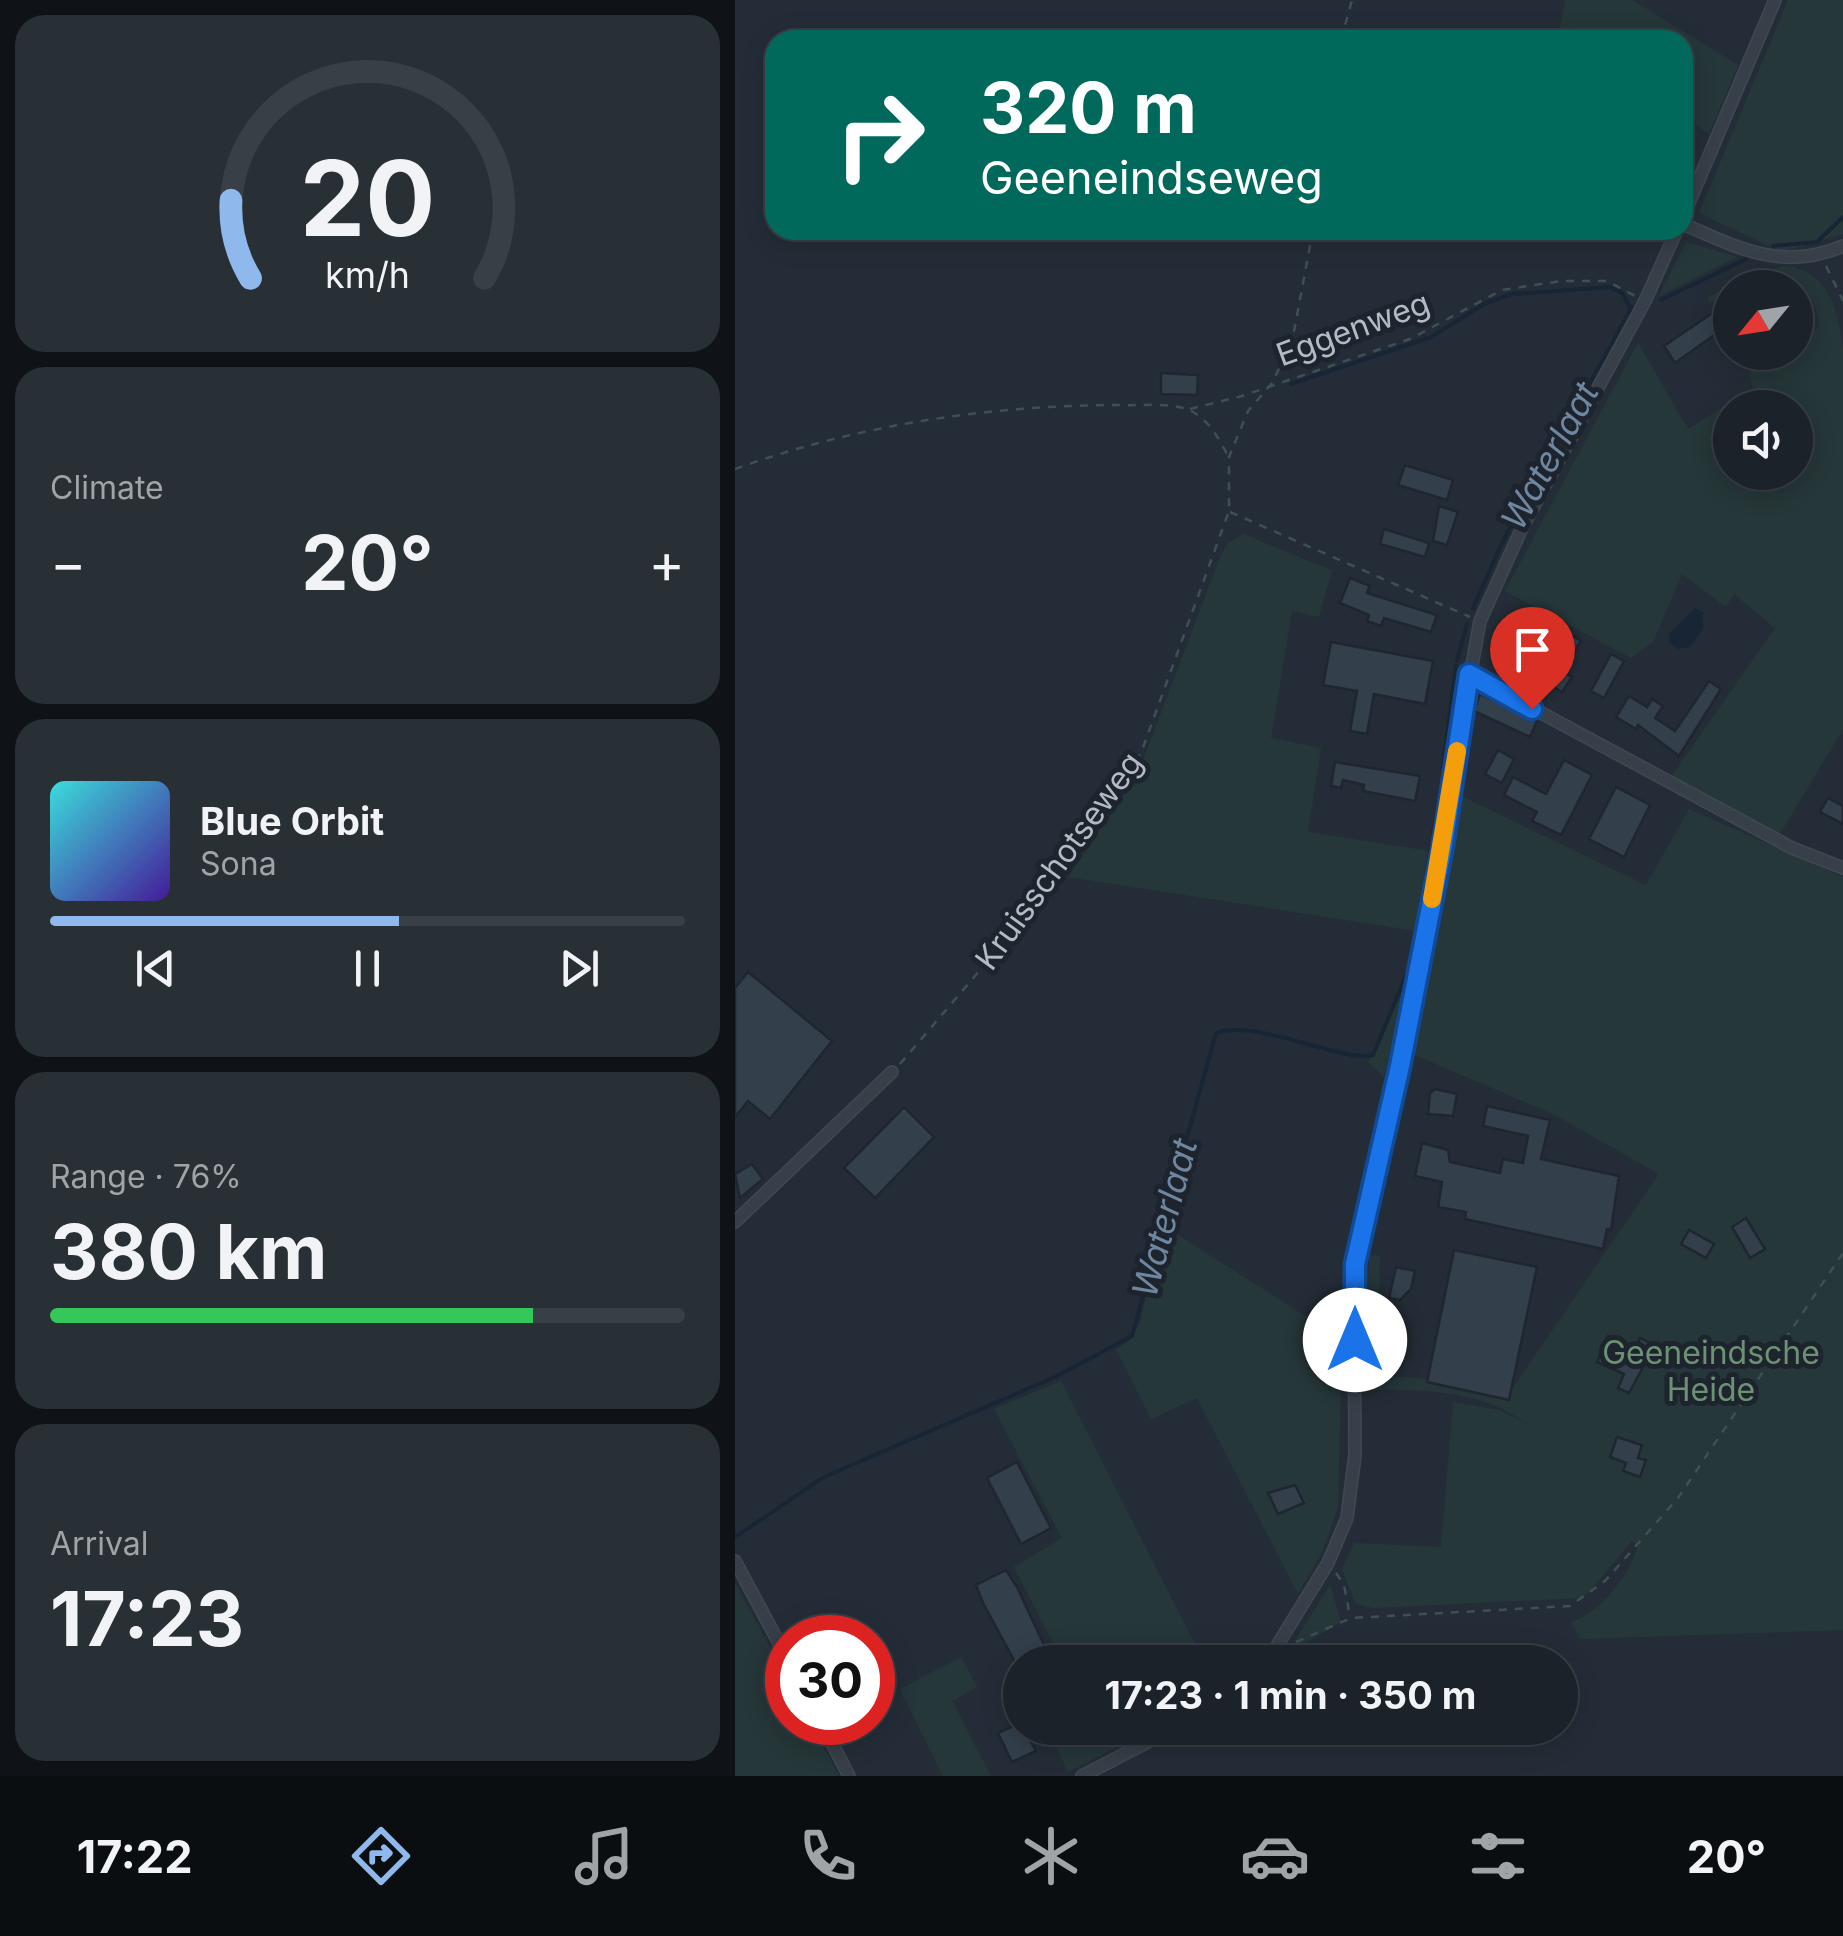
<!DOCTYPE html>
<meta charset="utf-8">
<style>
:root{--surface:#1b2229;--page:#282f35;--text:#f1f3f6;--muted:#a0a4a8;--line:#393f46;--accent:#8fb8ec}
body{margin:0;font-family:Inter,sans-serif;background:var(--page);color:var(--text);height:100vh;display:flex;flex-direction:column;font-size:38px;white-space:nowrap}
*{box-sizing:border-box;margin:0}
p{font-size:32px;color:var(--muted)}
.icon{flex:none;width:55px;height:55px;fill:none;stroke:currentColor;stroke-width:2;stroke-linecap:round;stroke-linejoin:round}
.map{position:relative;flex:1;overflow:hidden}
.side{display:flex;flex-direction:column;gap:15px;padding:15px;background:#0f1317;width:735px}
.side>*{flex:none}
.hud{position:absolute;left:30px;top:30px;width:928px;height:210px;border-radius:30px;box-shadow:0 5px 25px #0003,0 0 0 2px var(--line);background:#00695c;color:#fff;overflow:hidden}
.needle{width:65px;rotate:240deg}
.buttons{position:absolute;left:978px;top:270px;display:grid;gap:20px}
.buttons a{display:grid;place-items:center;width:100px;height:100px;border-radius:50%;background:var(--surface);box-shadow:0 5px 25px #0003,0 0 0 2px var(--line);font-size:50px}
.speed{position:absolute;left:30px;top:1615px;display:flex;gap:20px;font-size:50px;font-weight:700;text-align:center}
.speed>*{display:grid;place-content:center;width:130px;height:130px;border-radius:50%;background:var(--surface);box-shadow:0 5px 25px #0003,0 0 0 2px var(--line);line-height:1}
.speed .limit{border:15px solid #d22;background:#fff;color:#111}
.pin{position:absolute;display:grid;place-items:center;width:85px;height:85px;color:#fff;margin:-102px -42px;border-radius:50% 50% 50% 0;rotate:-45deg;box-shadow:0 0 10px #0007}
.pin .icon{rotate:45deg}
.me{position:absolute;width:110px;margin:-55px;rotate:0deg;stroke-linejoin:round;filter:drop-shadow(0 0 8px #0008)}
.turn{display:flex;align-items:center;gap:35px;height:210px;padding:0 50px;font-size:45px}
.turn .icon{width:130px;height:130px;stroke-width:2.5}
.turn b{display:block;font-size:70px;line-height:85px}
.big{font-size:75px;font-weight:700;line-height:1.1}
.side .card{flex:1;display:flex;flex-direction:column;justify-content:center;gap:15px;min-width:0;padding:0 35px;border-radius:30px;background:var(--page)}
.side .dial{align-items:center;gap:0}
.dial svg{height:260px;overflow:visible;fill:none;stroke:var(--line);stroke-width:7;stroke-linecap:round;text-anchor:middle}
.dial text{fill:var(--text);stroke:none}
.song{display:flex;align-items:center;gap:30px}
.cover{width:120px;height:120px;border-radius:15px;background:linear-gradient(135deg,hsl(180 70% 55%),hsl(260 70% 35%))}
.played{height:10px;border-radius:5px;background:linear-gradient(90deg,var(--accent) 55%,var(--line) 55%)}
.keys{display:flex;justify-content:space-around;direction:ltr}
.heat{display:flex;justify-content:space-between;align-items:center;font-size:55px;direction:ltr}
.charge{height:15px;border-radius:8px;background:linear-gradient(90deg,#34c759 76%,var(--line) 0)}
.trip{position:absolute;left:268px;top:1645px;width:575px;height:100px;border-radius:50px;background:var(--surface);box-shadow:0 5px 25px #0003,0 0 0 2px var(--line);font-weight:700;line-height:100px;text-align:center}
.menu{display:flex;height:160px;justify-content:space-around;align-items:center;background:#0b0e10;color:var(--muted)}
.menu .icon{width:70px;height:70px}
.menu .selected{color:var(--accent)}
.menu b{font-size:45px;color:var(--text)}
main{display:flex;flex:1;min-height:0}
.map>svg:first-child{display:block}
</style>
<main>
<section class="side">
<div class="card dial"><svg viewBox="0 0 100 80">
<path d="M14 69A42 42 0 1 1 86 69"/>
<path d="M14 69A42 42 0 0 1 8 45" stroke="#8fb8ec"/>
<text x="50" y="56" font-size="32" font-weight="700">20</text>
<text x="50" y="72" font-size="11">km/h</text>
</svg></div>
<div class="card"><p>Climate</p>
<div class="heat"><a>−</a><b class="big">20°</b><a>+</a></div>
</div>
<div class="card">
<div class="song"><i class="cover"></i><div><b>Blue Orbit</b><p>Sona</p></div></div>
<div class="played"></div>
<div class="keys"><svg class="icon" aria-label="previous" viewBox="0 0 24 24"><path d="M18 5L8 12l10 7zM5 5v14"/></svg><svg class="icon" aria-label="pause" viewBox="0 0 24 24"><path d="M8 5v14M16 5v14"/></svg><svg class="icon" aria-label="next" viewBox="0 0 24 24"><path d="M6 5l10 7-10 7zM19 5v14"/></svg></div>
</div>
<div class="card"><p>Range · 76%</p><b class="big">380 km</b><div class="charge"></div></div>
<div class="card"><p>Arrival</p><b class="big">17:23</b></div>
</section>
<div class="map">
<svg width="1108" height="1776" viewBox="0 0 1108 1776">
<rect width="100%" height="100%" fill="#242d37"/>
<g fill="#263739" fill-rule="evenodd">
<path d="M830,0h67l106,65 -29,69 -26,-17v-77h-125z"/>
<path d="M1053,0h55v234l-61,18 -83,-39z"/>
<path d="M952,242l50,15 -78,39 24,-48z"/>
<path d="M1047,266c46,2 55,42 61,80v383l-65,108 -111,-54 108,-155 -41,-34 -8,13 -44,-33 -29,68 -22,16 -126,-67 133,-248 50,86 65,-41 -4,-16 31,-19 15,-1v-9l24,-17c2,-21 -20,-42 -40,-45 -10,-2 -34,6 -49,7v9l-21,6 -1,-6 28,-15zM995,408h65v64h-65z"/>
<path d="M508,534l89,36 -13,47 -27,-6 -21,127 50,10 -13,84 122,19 -13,80 -349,-54 69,-101 83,-219 8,-14z"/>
<path d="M722,794l189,91 43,-76 154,68v753l-263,9 -9,-17c31,-10 57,-46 67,-76l-6,-5 -43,51 -10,6 -206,10 -17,-4 -14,-34 12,-27 87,4 12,-145 46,8 28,14c-46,-35 -106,-35 -162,-34l4,-135 11,1 -3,119 74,6 57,14 151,-221 -106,-60 -143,-61 26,-125z"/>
<path d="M674,969l-25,108 -16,-15z"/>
<path d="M427,1225l180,114 -4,168 -15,43 -25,44 -101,-196 -46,21 -35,-70 13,-8 11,-18z"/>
<path d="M326,1381l143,281h-141l-49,-95 48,-29 -68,-129z"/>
<path d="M0,1583l52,96v43l24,1 28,53h-104z"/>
<path d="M595,1585l11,37 -55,33z"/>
<path d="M226,1657l16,30 -25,14 39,75h-48l-43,-87z"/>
<path d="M313,1728h107l-87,44z"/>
</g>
<path fill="#182534" d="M960,608l8,4v17l-13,18 -12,2 -8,-6 -1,-9z"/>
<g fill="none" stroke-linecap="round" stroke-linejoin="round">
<g stroke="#182534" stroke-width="4">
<path d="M1038,246l44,-4 26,-25"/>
<path d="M926,300l85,-41"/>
<path d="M556,384l140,-47 55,-34 26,-9 98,-7 12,6 8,14"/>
<path d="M738,608l30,-67 129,-234"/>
<path d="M722,661l10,-37"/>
<path d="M708,767l13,-101"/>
<path d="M698,832l3,-13"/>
<path d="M0,1537l89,-60 231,-100 77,-41 84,-303c39,-15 127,30 157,22l37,-89 21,-119"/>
</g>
</g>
<g fill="#333f4b" stroke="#1f262f" stroke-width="2.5">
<path d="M979,312l10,16 -49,35 -11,-17z"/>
<path d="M426,373l37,2 -1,20 -36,-1z"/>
<path d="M670,465l48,15 -6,20 -49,-15z"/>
<path d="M704,506l19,6 -11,33 -14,-4z"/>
<path d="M649,529l45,14 -4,14 -45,-13z"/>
<path d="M615,578l20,8 -3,7 70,22 -6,17 -47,-14 -3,8 -14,-5 2,-6 -29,-12z"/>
<path d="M824,627l22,14 -19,30 10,6 -10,15 -64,-40 10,-15 7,4 4,-6 25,16z"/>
<path d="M596,642l102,19 -8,43 -51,-10 -7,40 -17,-3 7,-40 -34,-6z"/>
<path d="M876,654l13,7 -20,37 -13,-7z"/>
<path d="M974,681l12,8 -42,67 -41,-31 -2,4 -20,-12 13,-21 18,11 5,-8 11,7 -8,12 20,13z"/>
<path d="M745,694l57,27 -7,16 -56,-26z"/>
<path d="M763,750l16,9 -12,24 -17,-9z"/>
<path d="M829,760l28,15 -31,60 -29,-14 5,-9 -33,-17 9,-18 33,17z"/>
<path d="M600,762l85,14 -5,25 -52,-10 1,-6 -21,-5 -2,8 -10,-2z"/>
<path d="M881,787l34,18 -26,52 -35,-18z"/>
<path d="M1093,798l15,8v18l-23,-12z"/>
<path d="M13,972l84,69 -62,78 -22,-18 -13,16v-129z"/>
<path d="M700,1089l22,5 -4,22 -25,-2 2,-21z"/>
<path d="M752,1106l63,14 -9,39 78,17 -8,54 -4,-1 -4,20 -138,-30 1,-7 -28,-5 4,-25 -27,-6 7,-33 26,7 2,12 50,11 3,-14 20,4 5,-27 -45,-10z"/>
<path d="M169,1107l30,30 -59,61 -31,-30z"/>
<path d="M17,1164l11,15 -23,19 -5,-24z"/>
<path d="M1011,1218l19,31 -15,9 -18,-31z"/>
<path d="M954,1230l25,14 -8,14 -25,-14z"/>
<path d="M719,1250l83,17 -28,133 -82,-18z"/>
<path d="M661,1267l19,4 -4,18 -11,11 -11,-2z"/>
<path d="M873,1336l28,12 4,-10 15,7 -26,48 -11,-5 6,-14 -27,-12z"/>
<path d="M882,1437l25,8 -4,13 8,2 -6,17 -17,-6 3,-8 -16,-6z"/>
<path d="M282,1462l34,66 -30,16 -34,-66z"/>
<path d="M560,1485l9,18 -26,11 -10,-21z"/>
<path d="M271,1570l11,17 35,75h-37l-32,-59 -7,-18z"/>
<path d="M285,1723l16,28 -24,11 -14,-29z"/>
</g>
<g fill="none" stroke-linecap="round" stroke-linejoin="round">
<defs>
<g id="minor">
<path d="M948,217l92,-217"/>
<path d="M948,224c55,24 100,48 160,22"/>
<path d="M734,674l323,174 51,20"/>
<path d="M0,1222l157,-150"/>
<path d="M0,1561l52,97"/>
<path d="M532,1662l61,-99 19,-45 8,-63 -1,-191 39,-162 87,-481 42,-93 123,-227 32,-71"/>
<path d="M86,1722l28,54"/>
<path d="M347,1776l93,-48"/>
</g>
</defs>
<use href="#minor" stroke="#404851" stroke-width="14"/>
<g stroke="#3e5051" stroke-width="2.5" stroke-dasharray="8 8" stroke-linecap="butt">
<path d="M606,40l11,-40"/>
<path d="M1091,266l17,35"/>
<path d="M455,409l52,-13 168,-57 92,-49 59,-9h46l28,15"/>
<path d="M0,469c122,-44 255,-64 385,-64 20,1 50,-3 69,5 19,8 30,29 39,46"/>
<path d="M495,512l240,105"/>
<path d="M165,1064l121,-142 120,-169 88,-242v-54l19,-46 24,-28 20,-41 21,-112"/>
<path d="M601,1573l8,12 6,32"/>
<path d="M561,1642l55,-24 219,-12 35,-25 73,-83 165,-245"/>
</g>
<use href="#minor" stroke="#373f48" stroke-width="11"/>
</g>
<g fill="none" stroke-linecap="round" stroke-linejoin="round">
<defs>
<path id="route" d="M620,1340v-76l45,-198 43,-221 26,-171 63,35"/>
</defs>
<use href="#route" stroke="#114b97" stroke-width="25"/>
<use href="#route" stroke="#1a73e8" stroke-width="18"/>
<path stroke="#f59e0b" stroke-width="18" d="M697,899l25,-148"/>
</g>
<g text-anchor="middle" stroke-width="10" stroke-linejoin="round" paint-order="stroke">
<g font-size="32" fill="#b2bac4" stroke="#1d242d">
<text transform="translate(618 329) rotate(-20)" y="11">Eggenweg</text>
<text transform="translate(324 861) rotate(-54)" y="11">Kruisschotseweg</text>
</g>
<g font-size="32" fill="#6c9273" stroke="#1d242d">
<text x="976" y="1364">Geeneindsche<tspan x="976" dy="37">Heide</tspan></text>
</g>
<g font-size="35" font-style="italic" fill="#6f86a0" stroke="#1d242d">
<text transform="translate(815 456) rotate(-61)" y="12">Waterlaat</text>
<text transform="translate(430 1218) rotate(-75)" y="12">Waterlaat</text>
</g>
</g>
</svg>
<div class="buttons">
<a><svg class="needle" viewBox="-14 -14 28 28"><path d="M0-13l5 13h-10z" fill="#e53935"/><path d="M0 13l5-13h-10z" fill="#a0a4a8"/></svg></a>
<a><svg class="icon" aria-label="sound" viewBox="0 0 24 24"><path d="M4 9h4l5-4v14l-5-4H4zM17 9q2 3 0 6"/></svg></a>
</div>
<div class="speed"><div class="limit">30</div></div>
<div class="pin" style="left:797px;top:709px;background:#d93025"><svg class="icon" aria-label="arrive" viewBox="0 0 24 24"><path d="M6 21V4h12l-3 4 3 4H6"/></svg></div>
<svg class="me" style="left:620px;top:1340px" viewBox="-20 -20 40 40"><circle r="19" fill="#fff"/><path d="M0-13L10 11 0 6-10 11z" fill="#1a73e8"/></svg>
<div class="trip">17:23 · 1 min · 350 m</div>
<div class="hud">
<div class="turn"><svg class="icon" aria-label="right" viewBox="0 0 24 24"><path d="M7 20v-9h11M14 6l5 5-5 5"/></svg><div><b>320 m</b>Geeneindseweg</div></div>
</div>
</div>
</main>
<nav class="menu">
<b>17:22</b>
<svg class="icon selected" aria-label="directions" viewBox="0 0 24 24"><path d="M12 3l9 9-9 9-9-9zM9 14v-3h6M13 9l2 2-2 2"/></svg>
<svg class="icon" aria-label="music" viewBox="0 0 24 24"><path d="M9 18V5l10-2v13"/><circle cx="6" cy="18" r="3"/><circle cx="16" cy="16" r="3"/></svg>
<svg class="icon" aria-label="phone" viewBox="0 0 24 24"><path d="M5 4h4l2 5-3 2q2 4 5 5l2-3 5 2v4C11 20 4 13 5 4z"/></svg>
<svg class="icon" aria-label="climate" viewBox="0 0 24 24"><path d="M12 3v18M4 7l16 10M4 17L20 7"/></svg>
<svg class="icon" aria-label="car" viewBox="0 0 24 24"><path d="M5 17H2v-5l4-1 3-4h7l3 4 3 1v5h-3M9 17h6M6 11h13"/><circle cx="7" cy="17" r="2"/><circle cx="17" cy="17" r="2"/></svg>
<svg class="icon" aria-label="filters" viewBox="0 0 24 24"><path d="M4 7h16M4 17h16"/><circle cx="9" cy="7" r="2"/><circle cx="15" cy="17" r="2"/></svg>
<b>20°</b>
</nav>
